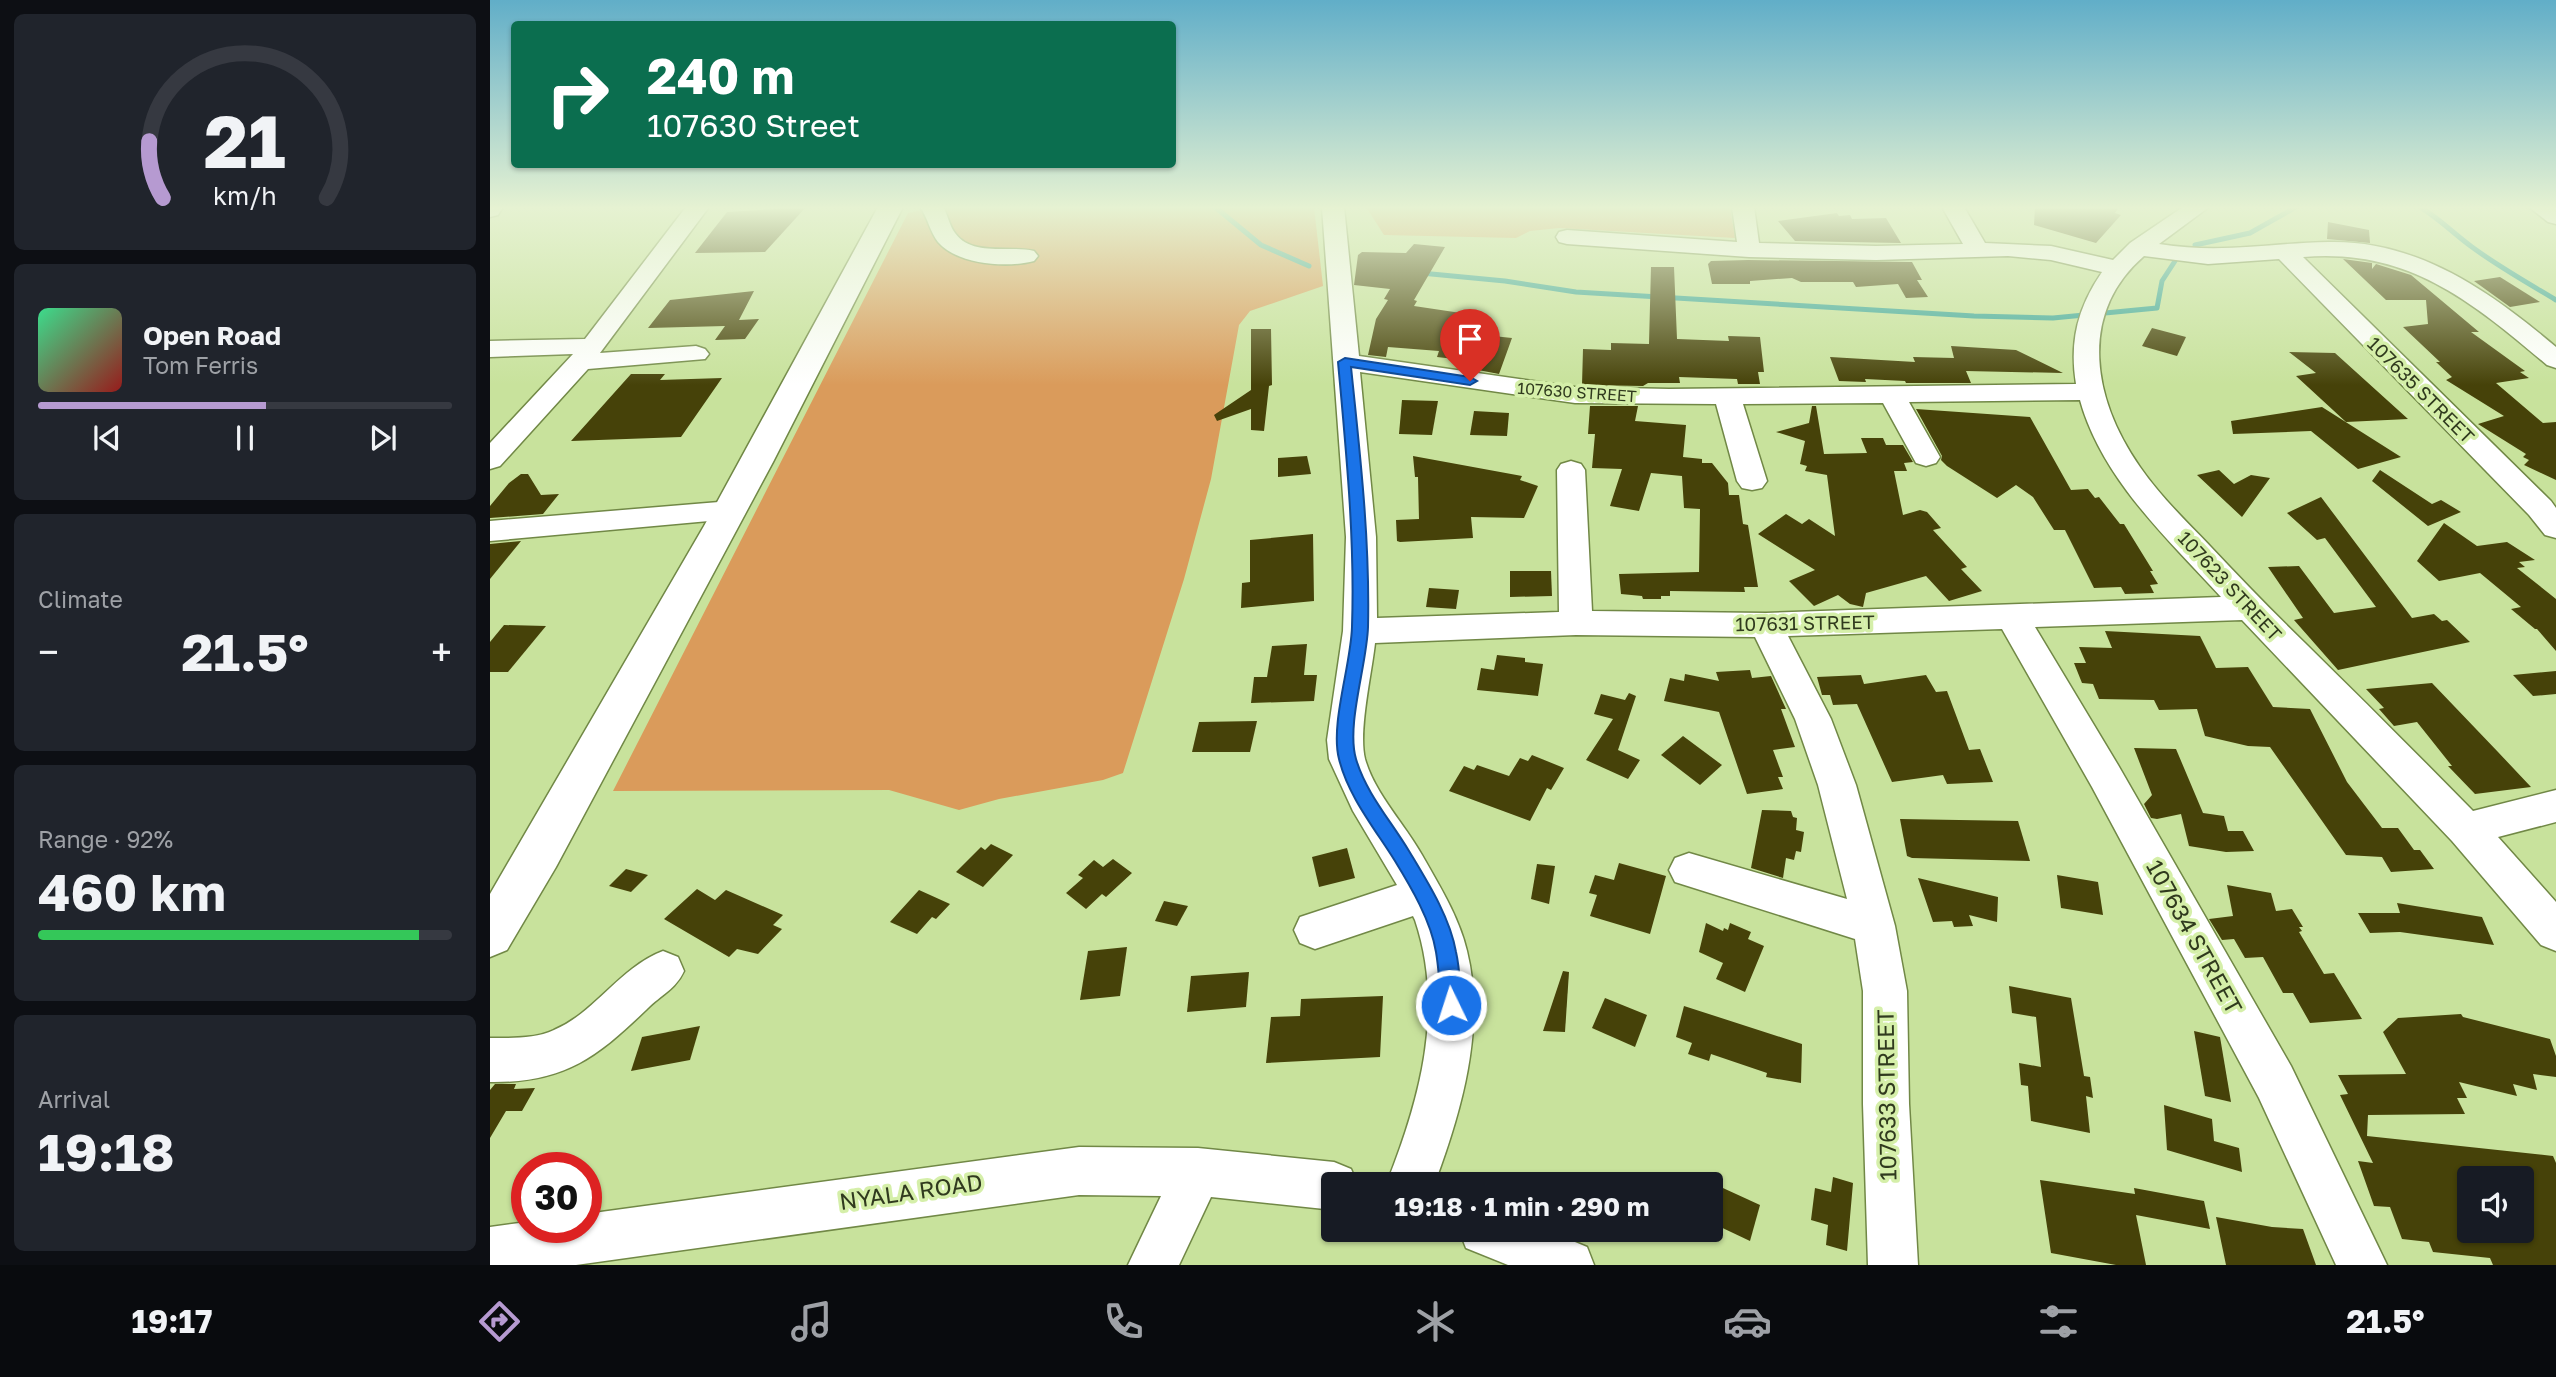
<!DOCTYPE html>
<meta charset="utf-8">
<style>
:root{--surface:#171b24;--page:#20242c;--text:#f1f3f6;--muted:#9ea1a6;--line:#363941;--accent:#b69ad1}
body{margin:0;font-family:"Golos Text",sans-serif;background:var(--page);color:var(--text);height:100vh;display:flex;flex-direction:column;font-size:26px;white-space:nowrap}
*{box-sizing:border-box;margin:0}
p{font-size:23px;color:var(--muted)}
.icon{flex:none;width:38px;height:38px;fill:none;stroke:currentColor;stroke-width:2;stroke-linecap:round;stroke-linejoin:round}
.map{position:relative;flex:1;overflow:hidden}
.sheet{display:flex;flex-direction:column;gap:14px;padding:14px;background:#0d0f14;width:490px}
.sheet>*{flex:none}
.hud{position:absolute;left:21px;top:21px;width:665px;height:147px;border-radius:7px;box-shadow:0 2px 5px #0004;background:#0b6e4f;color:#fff;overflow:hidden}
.controls{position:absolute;left:1967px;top:1166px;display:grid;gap:14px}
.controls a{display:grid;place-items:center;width:77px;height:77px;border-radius:7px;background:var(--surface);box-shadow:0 2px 5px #0004;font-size:35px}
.speed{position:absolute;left:21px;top:1152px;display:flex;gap:14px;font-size:35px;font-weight:700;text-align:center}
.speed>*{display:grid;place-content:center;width:91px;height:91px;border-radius:50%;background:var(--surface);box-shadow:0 2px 5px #0004;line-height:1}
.speed .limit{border:10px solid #d22;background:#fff;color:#111}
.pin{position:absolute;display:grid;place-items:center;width:60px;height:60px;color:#fff;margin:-72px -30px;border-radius:50% 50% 50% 0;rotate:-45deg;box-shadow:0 0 7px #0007}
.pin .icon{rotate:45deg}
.me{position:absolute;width:77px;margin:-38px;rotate:356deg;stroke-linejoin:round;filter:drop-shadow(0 0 5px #0008)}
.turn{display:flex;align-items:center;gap:24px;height:147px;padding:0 21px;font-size:32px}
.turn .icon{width:91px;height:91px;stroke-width:2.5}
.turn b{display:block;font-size:49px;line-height:60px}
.big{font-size:52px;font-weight:700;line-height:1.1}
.sheet .card{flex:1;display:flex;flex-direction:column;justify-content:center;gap:10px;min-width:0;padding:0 24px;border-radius:10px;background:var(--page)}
.sheet .dial{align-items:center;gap:0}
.dial svg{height:182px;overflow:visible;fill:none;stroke:var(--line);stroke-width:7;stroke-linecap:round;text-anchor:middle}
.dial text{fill:var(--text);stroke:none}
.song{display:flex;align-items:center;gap:21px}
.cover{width:84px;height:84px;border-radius:10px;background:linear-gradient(135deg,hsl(150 70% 55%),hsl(0 70% 35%))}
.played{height:7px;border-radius:4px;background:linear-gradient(90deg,var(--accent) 55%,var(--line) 55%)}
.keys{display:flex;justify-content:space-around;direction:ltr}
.heat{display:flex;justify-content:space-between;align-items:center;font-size:38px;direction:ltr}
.charge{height:10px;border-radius:5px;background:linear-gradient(90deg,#34c759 92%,var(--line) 0)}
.trip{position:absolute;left:831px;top:1172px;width:402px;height:70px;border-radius:7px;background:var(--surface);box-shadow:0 2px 5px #0004;font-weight:700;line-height:70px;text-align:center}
.dock{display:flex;height:112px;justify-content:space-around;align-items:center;background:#090b0e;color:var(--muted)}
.dock .icon{width:49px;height:49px}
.dock .current{color:var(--accent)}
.dock b{font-size:32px;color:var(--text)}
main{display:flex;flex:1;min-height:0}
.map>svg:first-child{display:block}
</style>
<main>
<section class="sheet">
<div class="card dial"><svg viewBox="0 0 100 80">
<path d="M14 69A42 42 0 1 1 86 69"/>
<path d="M14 69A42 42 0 0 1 8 44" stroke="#b69ad1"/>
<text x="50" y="56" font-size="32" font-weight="700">21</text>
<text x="50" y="72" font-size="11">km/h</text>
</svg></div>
<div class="card">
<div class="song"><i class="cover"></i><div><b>Open Road</b><p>Tom Ferris</p></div></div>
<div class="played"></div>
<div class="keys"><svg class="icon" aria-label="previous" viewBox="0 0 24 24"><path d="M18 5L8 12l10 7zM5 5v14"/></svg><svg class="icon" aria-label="pause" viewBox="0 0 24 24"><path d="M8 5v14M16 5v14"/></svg><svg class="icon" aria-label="next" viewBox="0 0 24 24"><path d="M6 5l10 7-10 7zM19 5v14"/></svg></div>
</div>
<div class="card"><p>Climate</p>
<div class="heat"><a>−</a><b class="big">21.5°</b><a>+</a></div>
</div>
<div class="card"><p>Range · 92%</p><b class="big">460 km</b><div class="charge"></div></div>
<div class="card"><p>Arrival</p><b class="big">19:18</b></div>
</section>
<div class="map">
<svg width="2066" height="1265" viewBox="0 0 2066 1265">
<rect width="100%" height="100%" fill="#c8e29c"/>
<g fill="#da9b5b">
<path d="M445,207h379l9,79 -73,25 -11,14 -28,154 -27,100 -61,194 -20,7 -104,19 -40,11 -70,-20 -276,1 295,-578z"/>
<path d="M876,207h364l5,31 -176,-10 -29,3 -14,7 -132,-3z"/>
</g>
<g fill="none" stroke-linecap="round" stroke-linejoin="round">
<g stroke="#38a498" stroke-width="5">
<path d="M725,207l46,38 48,21"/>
<path d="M1930,207c20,12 34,27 52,40 27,20 56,36 84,53"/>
<path d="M1705,245l55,-12 46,-26"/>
<path d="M931,273l84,8 71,11 398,24 79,2 104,-10 5,-27 13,-20"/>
</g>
</g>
<g fill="#464209" fill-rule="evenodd">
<path d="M316,207l-41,45 -70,1 32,-41z"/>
<path d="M1545,207h84l-4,6 6,2 -25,28 -62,-18z"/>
<path d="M1347,213l2,3 11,-1 2,4 34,-1 15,25 -106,-2 -17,-20z"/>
<path d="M1838,222l41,8 1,13 -43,-4z"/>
<path d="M924,244l31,3 -31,53 3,1 -3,5 67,10 -7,18 38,4 -13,36 -21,-4 3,-8 -44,-5 2,-6 -51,-4 -2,10 -18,-2 8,-36 12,-19 -4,-1 6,-10 -36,-4 4,-30 4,-3 44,1z"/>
<path d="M1853,259l29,4v6l4,-5 35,11 68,57h-8l54,39 -5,1 9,6 -33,5 47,40 13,-1v58l-32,-15 5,-5 -6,-3 3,-3 -48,-30 26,-8 -58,-36 6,-3 -16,-15h4l-37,-35 25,-3 -2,-24h-40z"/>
<path d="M1258,260l164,2 10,18h-5l11,17 -22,1 -8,-14 -42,3 -3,-5h-52l-9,-4 -42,3v3h-38l-4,-20 3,-3z"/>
<path d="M1161,267h23l3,72 52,2 -1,-5 32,1 4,35h-6l2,12h-22l-1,-5 -58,-2 1,6h-32l-5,3 -61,-1 1,-36 28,1v-7l38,1z"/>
<path d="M2010,277l40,25 -30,5 -36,-26z"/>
<path d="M264,291l-15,29 20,-1 -14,20 -30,1 10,-14 -77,2 22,-28z"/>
<path d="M1662,328l34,9 -9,19 -35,-10z"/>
<path d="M761,329h20l1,56 -3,1 -5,45 -13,-1v-21l-34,12 -3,-6 37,-25z"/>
<path d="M1461,346l65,4 47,23 -97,-2 5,12h-65l-1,-2 -40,-2 1,3 -27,-1 -9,-24 85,5 -2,-5 41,1z"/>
<path d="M1799,352l46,1 73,66 -62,3 -50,-46 20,-3z"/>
<path d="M141,374h34l-5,6 62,-2 -41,59 -110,4z"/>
<path d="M912,400l36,1 -6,34 -33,-1z"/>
<path d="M1100,406h48l-3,15 51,4 -3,32 19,2v4h10l16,20 1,12h10l4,29 5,1 10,62h-14l1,5 -75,-1v5h-9v3h-18l-1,-3 -21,-2 -2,-20 80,-2 1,-63 -16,-1 -2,-32 -31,-3 -12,38 -29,-5 12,-37 -30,-1 3,-34h-7z"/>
<path d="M1322,406h4l8,48 43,-1 -6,-15h22l3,7h17l10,17 -9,1 3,8h-13l9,44 17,-5 7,2 14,16 -8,2 34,37 -6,2 21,22 -33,10 -23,-25 -60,17 -3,14 -13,-3 -12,-9 -24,11 -25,-25 26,-11 -57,-36 28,-20 16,10 7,-5 26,17 -8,-61 -22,-4 2,-5 -7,-2 5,-23 -29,-9 33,-9z"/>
<path d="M1832,407l79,50 -43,12 -47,-38 -78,3 -2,-13z"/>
<path d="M1426,409l114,8 41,73 17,-1 7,9 4,-1 21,27h4l29,47h-3l8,13 -8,1 4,8 -29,1 -4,-7 -27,1 -29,-58h-11l-21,-33 -17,-12 -19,13 -50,-32 -6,-6 1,-4z"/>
<path d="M984,411l35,2 -2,23 -37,-1z"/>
<path d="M817,456l4,18 -33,3v-19z"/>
<path d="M923,456l109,20 -2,4 18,6 -14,32 -53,-1 2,21 -73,4 -3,-1 -1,-21 23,-1 -1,-42h-3z"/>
<path d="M1729,470l15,14 17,-9 19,3 -28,39 -45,-42z"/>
<path d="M1890,470l52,34 9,-4 20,12 -33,14 -56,-45z"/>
<path d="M31,474h7l13,21 18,-1 -16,20 -53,4v-12l19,-23z"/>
<path d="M1831,497l91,121 22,-4 8,7 5,-1 23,22 -132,28 -44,-50 9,-2 -35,-51 31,-1 35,47 42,-6 -51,-69 -8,2 -30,-27z"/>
<path d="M1954,523l33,23 30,-4 28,18 -16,2 6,5 -8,1 39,31v52l-19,-22h-2l-24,-20 10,-2 -41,-34 -41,8 -22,-20z"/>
<path d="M823,534l1,67 -73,7 1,-25 8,-1v-42z"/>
<path d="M31,541l-31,38v-35z"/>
<path d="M1020,571h41l1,25 -42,1z"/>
<path d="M939,588l30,2 -3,19 -30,-2z"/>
<path d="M14,625l42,1 -38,46h-18v-30z"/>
<path d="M1615,631l95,5 16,32 32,-1 25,40 37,2 37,73 35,46h16l16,22h6l14,19 -43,3 -9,-15 -36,-2 -76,-108 -22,-1 -43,-10 -8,-27 -38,1 -5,-10 -55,-1 -6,-15 -11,-1 -8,-20h12l-7,-16 33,1z"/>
<path d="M817,644l-3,31h13l-3,26 -63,2 3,-26h13l5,-31z"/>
<path d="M1007,655l28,3v4l18,2 -5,32 -61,-6 4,-22 13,2z"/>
<path d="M1260,670l2,8 19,-2 15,33h-5l14,38 -22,3 10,27h-5l5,12 -36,5 -28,-82 -55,-11 6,-23 14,3 1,-7 34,7 -3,-9z"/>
<path d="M2066,671v23l-23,2 -20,-21z"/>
<path d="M1371,675l3,9 62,-9 10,17 11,-1 22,59 11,-1 13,33 -46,2 -4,-9 -51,7 -35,-78 -24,1 -3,-10h-8l-5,-18z"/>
<path d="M1942,683l66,69 33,35 -56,7 -27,-28h4l-35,-44 -23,4 -15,-17 5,-1 -18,-19z"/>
<path d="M1139,693l7,3 -18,54 22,10 -12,19 -42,-19 27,-41 -19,-5 7,-20 24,6z"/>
<path d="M767,721l-7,31h-58l7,-30z"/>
<path d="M1193,736l39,29 -22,20 -39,-30z"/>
<path d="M1644,748l42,1 27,64 21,3 4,15h15l11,20 -28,1 -37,-6 -8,-32 -24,5 -6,-1 -7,-14 8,-9z"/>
<path d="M1042,755l32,13 -13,22 -4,-2 -17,33 -81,-30 15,-25 10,4 3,-5 32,11 11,-18 8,3z"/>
<path d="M1272,810l29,1 2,6 4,1 -1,12 8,2 -3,20 -5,-1 -2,9 -8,-2 -3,20 -32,-10z"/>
<path d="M1410,819l118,2 12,40 -118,-3 -5,-2z"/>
<path d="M501,844l22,11 -30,32 -27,-15 25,-25 4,3z"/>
<path d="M857,848l8,30 -36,9 -7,-30z"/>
<path d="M623,859l19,14 -26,24 -4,-3 -16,15 -20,-16 17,-15 -5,-3 16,-15 9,7z"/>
<path d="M1129,863l47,13 -16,58 -60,-18 7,-21 -8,-2 6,-18 19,5z"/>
<path d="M1047,864l18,2 -6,38 -18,-5z"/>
<path d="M136,869l22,6 -17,17 -22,-6z"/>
<path d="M1567,875l41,7 5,33 -42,-7z"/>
<path d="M1428,878l80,19 -1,25 -28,-7 4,11 -19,1 -2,-6 -19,1z"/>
<path d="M1737,885l44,8 5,18 16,-2 11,18h-4l3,4 -3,1 25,42 10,-1 28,46 -52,4 -17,-30h-10l-20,-36 -18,1 -11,-19 -12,1 -13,-21 24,-3z"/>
<path d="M207,889l18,11 11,-10 57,25 -10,10 9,4 -24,25 -21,-5 -8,8 -65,-38z"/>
<path d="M429,890l31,14 -14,15 -4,-2 -15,17 -27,-12z"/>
<path d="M674,901l24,5 -11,20 -22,-5z"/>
<path d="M1907,903l85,14 12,28 -94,-13 -30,1 -12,-20h42z"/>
<path d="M1216,923l17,8 1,-3 4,2 2,-7 21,9 -3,7 16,7 -19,46 -29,-13 7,-16 -24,-11z"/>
<path d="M637,947l-7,49 -40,4 8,-49z"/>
<path d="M1073,971l6,1 -4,60 -22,-1z"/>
<path d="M759,972l-3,35 -59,5 4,-36z"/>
<path d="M1519,986l62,12 13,78 6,1 3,21 -7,-2 4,37 -59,-12 -3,-35 -7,-1 -2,-22 22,4 -5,-50 -24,-4z"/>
<path d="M893,996l-3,61 -114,6 5,-46 29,-1 1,-17z"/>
<path d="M1115,998l42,17 -12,32 -43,-19z"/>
<path d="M1194,1006l118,38 -1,39 -35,-6 1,-4 -56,-19 -2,7 -21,-7 4,-11 -16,-6z"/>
<path d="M1971,1014l2,3 87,22 6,17v21l-23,-3 4,16 -24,-6 4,12 -58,-14 8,16h-10l8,16 -97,1 -1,21 186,20 3,7v102h-63l-3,-7 -57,-6 -4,-10 -27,-3 -12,-32 -16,-1 -16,-45 15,2 -33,-68 8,-1 -10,-19 68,-1 -23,-42 15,-14zM1979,1178h53v52h-53z"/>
<path d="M210,1026l-10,34 -59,11 11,-34z"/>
<path d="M1704,1031l26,6 11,65 -26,-6z"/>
<path d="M5,1084h21l-2,5 21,-1 -13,23h-16l-16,27v-48z"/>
<path d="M1674,1105l48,14 2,22 25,7 3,24 -75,-22z"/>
<path d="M1343,1177l20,6 -6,68 -21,-6 2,-20 -17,-5 4,-32 16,4z"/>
<path d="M1550,1180l95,14 -1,-6 70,13 6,28 -74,-14 10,50h-30l-65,-12z"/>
<path d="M1222,1183l48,22 -10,36 -38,-18z"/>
<path d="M1726,1217l56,10 31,2 13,36h-90z"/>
</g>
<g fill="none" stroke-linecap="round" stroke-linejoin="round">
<defs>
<g id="minor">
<path d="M0,207h13l-5,8 -8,2z"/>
<path d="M196,207h23l-109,146 96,-7 9,3 4,5 -4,5 -117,10 -88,97 -10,3v-26l83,-89 -83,3v-16l95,-2z"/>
<path d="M430,207h23c5,8 6,18 12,26 17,24 55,12 79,18l4,5 -4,5c-27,7 -76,4 -96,-19 -8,-10 -10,-24 -18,-35z"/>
<path d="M832,207h22l15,149 216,31 94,2 407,-5c-7,-43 2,-77 26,-112l-51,-12 -43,-4 -132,4 -127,-3 -182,-13 -8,-2 -3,-5 3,-5 8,-2 170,12 -5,-35h22l5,36 117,3 87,-2 -21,-37h22l21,36 66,3 62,14 17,-17 53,-36h26l-50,37c63,10 109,-1 170,-2 89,-2 162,50 227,105v21l-9,-3c-76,-64 -139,-117 -244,-108l248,244 5,7v30l-11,-3 -16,-20 -250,-256 -71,5 -64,-8c-67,58 -51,144 -4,211 20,29 46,54 70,79 32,34 64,67 97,99 56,55 111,110 166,166l83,-21v32l-58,15 58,65v49l-15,-6 -89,-104 -210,-221 -207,7 83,138 173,301 96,199h-51l-77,-167 -167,-311 -90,-158 -214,7 43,83 25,66 39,141 12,65 2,113 9,161h-50l-5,-161v-113l-8,-52 -180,-57 -6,-12 6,-12 14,-5 158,46 -29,-114 -23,-66 -40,-82 -179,-2 -201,8c-3,29 -17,89 -10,116 10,35 39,64 57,96 17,30 37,62 45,96 19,77 -6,162 -33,234h-48c34,-85 59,-176 29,-265l-2,-4 -98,33 -15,-6 -6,-13 6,-13 97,-32 -44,-74 -24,-52 -2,-19 16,-109 3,-94zM870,372l215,31 141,1 21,77 5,7 10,2 10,-2 5,-7 -24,-77 140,-1 33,60 10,3 10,-3 4,-6 -31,-55 171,-2c22,79 88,139 141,197l-455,16 -174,-2 -7,-141 -4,-6 -10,-3 -10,3 -4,6 2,142 -182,6 -1,-81z"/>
<path d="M2039,207h27v17l-8,-2z"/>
<path d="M241,501l11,3 4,7 -4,7 -252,23v-20z"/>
<path d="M173,951l15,6 6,14c-8,18 -23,24 -37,38 -51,49 -83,74 -157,73v-44c21,0 45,1 64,-8 42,-18 65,-62 109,-79z"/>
<path d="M589,1147l119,1 136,14 17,7 7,16h-24v25l-123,-13 -32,68h-51l33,-69 -82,-1 -503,70h-86v-38l37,-5v5h59v-13z"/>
<path d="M969,1230h87l41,17 7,18h-86l-42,-17z"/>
</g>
<path id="major" d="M388,207h25l-130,255 -217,405 -49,83 -17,7v-63l214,-368z"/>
</defs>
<use href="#minor" stroke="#718846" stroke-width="3"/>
<use href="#major" stroke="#718846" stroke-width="3"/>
<use href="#minor" fill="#fff" fill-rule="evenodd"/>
<use href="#major" fill="#fff" fill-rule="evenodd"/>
</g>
<linearGradient id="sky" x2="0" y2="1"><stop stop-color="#61aec8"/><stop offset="0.54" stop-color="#e6f2d2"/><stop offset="1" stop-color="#e6f2d2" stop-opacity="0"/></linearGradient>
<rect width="2066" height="385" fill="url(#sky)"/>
<path fill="#1a73e8" stroke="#114b97" stroke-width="2" d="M855,358l125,19 7,4 -7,4 -119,-18c9,87 19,172 17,260 -1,37 -22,98 -12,132 10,34 35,62 53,92 18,30 41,66 47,101 4,17 4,36 6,53l-3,7 -8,3 -7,-3 -3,-7c-1,-17 -2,-35 -5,-53 -5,-31 -25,-65 -41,-91 -20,-32 -47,-65 -56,-102 -9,-35 12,-94 13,-132 3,-89 -6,-177 -14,-265z"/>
<g text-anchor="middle" stroke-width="7" stroke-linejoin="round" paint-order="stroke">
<g font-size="16" fill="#303a1e" stroke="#d5efa9">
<text transform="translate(1087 392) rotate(4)" y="6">107630 STREET</text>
</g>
<g font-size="19" fill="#303a1e" stroke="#d5efa9">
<text transform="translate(1931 390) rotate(45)" y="7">107635 STREET</text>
<text transform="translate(1740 586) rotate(47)" y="7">107623 STREET</text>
<text transform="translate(1315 623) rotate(-1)" y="7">107631 STREET</text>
</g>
<g font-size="23" fill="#303a1e" stroke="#d5efa9">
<text transform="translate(1704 937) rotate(61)" y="8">107634 STREET</text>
<text transform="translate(1397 1095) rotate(-91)" y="8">107633 STREET</text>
<text transform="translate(421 1192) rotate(-8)" y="8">NYALA ROAD</text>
</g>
</g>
</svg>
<div class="controls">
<a><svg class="icon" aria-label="sound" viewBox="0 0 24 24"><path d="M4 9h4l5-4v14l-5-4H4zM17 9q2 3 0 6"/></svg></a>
</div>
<div class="speed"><div class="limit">30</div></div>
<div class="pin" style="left:980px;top:381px;background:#d93025"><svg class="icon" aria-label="arrive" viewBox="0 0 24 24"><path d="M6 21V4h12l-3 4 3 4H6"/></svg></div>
<svg class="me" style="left:961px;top:1005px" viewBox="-20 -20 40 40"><circle r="17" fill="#1a73e8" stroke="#fff" stroke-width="3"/><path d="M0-11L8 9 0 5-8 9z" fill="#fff"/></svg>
<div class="trip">19:18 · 1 min · 290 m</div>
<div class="hud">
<div class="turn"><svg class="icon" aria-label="right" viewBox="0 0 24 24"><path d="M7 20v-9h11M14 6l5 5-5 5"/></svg><div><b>240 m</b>107630 Street</div></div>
</div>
</div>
</main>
<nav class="dock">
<b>19:17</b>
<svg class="icon current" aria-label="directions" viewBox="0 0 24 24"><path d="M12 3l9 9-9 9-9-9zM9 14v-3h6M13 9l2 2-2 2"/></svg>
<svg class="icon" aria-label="music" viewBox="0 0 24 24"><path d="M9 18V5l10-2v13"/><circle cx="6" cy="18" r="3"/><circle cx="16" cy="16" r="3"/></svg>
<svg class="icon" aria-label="phone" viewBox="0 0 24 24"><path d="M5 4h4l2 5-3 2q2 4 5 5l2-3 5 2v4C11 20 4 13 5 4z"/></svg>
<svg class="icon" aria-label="climate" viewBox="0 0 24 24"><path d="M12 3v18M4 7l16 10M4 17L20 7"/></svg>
<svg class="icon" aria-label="car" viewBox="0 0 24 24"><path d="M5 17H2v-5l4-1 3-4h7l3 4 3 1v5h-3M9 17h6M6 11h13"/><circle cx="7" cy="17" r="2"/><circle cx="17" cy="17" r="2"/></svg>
<svg class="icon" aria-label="filters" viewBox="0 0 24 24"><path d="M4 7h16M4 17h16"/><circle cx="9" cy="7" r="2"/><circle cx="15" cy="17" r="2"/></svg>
<b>21.5°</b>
</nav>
